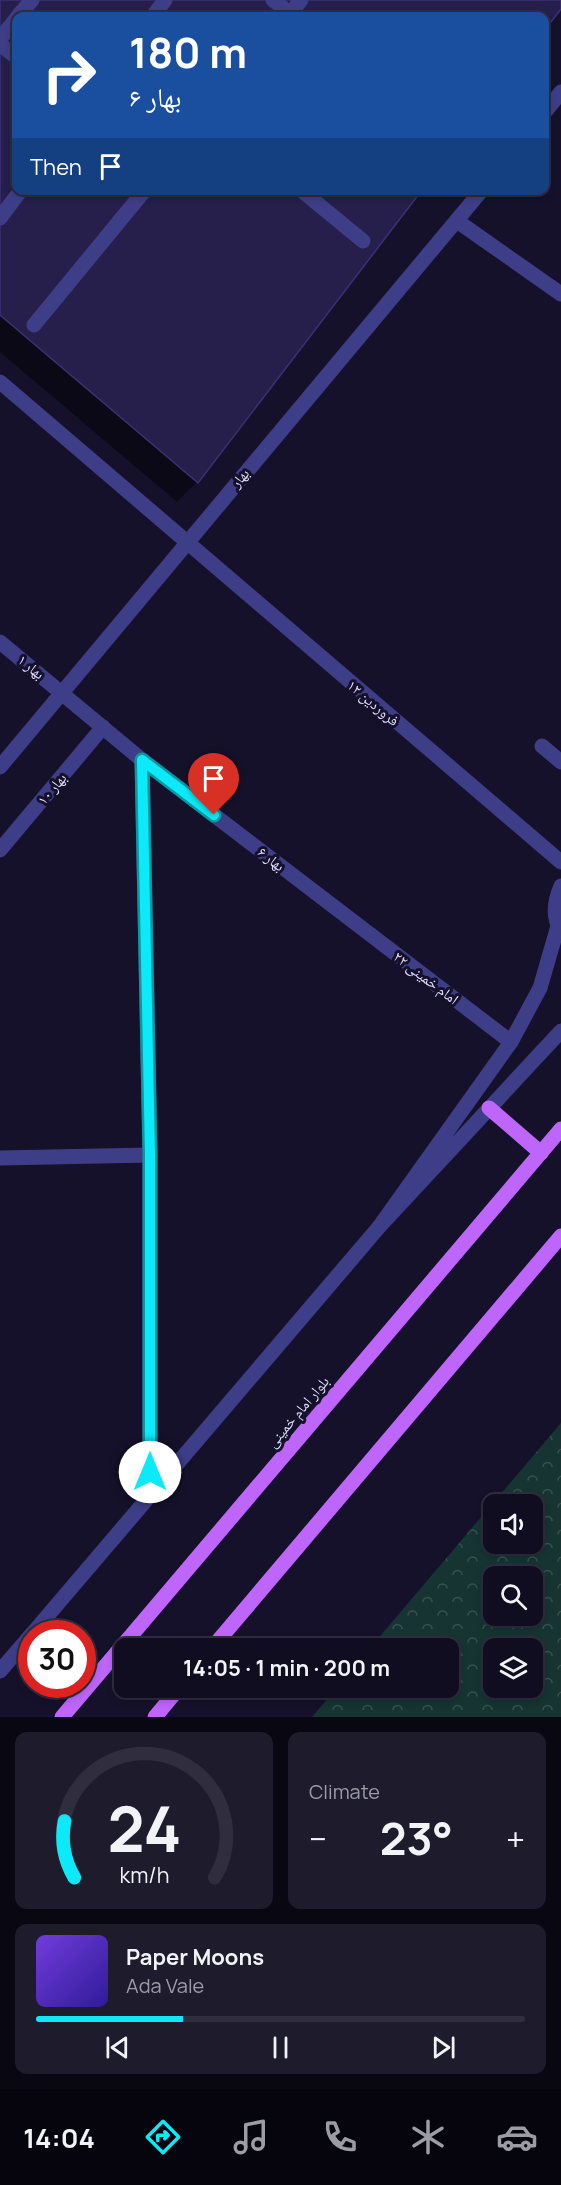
<!DOCTYPE html>
<meta charset="utf-8">
<style>
:root{--surface:#100d20;--page:#1e1b2d;--text:#f1f3f6;--muted:#9c9ca5;--line:#302d3e;--accent:#0ceaf9}
body{margin:0;font-family:Manrope,"Noto Naskh Arabic",sans-serif;background:var(--page);color:var(--text);height:100vh;display:flex;flex-direction:column;font-size:22px;white-space:nowrap}
*{box-sizing:border-box;margin:0}
p{font-size:20px;color:var(--muted)}
.icon{flex:none;width:33px;height:33px;fill:none;stroke:currentColor;stroke-width:2;stroke-linecap:round;stroke-linejoin:round}
.map{position:relative;height:1717px;overflow:hidden}
.sheet{display:flex;flex-direction:column;gap:15px;padding:15px;background:#090712;flex:1}
.sheet>*{flex:none}
.banner{position:absolute;left:12px;top:12px;width:537px;height:183px;border-radius:12px;box-shadow:0 3px 9px #0003,0 0 0 2px var(--line);background:#1a4fa0;color:#fff;overflow:hidden}
.buttons{position:absolute;left:483px;top:1494px;display:grid;gap:12px}
.buttons a{display:grid;place-items:center;width:60px;height:60px;border-radius:12px;background:var(--surface);box-shadow:0 3px 9px #0003,0 0 0 2px var(--line);font-size:30px}
.speed{position:absolute;left:18px;top:1620px;display:flex;gap:12px;font-size:30px;font-weight:700;text-align:center}
.speed>*{display:grid;place-content:center;width:78px;height:78px;border-radius:50%;background:var(--surface);box-shadow:0 3px 9px #0003,0 0 0 2px var(--line);line-height:1}
.speed .limit{border:9px solid #d22;background:#fff;color:#111}
.pin{position:absolute;display:grid;place-items:center;width:51px;height:51px;color:#fff;margin:-62px -26px;border-radius:50% 50% 50% 0;rotate:-45deg;box-shadow:0 0 6px #0007}
.pin .icon{rotate:45deg}
.me{position:absolute;width:66px;margin:-33px;rotate:0deg;stroke-linejoin:round;filter:drop-shadow(0 0 4px #0008)}
.turn{display:flex;align-items:center;gap:21px;height:126px;padding:0 18px;font-size:27px}
.turn .icon{width:78px;height:78px;stroke-width:2.5}
.turn b{display:block;font-size:42px;line-height:51px}
.then{display:flex;align-items:center;height:57px;padding:0 18px;background:#0003;gap:12px;font-size:22px}
.big{font-size:45px;font-weight:700;line-height:1.1}
.sheet .card{flex:1;display:flex;flex-direction:column;justify-content:center;gap:9px;min-width:0;padding:0 21px;border-radius:12px;background:var(--page)}
.sheet .dial{align-items:center;gap:0}
.dial svg{height:156px;overflow:visible;fill:none;stroke:var(--line);stroke-width:7;stroke-linecap:round;text-anchor:middle}
.dial text{fill:var(--text);stroke:none}
.song{display:flex;align-items:center;gap:18px}
.cover{width:72px;height:72px;border-radius:9px;background:linear-gradient(135deg,hsl(260 70% 55%),hsl(250 70% 35%))}
.played{height:6px;border-radius:3px;background:linear-gradient(90deg,var(--accent) 30%,var(--line) 30%)}
.keys{display:flex;justify-content:space-around;direction:ltr}
.heat{display:flex;justify-content:space-between;align-items:center;font-size:33px;direction:ltr}
.sheet .tiles{flex:1;display:grid;gap:15px;grid-template-columns:1fr 1fr}
.card:last-child{grid-column:span 2}
.trip{position:absolute;left:114px;top:1638px;width:345px;height:60px;border-radius:12px;background:var(--surface);box-shadow:0 3px 9px #0003,0 0 0 2px var(--line);font-weight:700;line-height:60px;text-align:center}
.menu{display:flex;height:96px;justify-content:space-around;align-items:center;background:#06050d;color:var(--muted)}
.menu .icon{width:42px;height:42px}
.menu .on{color:var(--accent)}
.menu b{font-size:27px;color:var(--text)}
.map>svg:first-child{display:block}
</style>
<div class="map">
<svg width="561" height="1717" viewBox="0 0 561 1717">
<defs>
<pattern id="park-crowns" width="20" height="18" patternUnits="userSpaceOnUse" patternTransform="scale(1.5)"><rect width="20" height="18" fill="#153432"/><path d="M2 6a3 3 0 1 1 6 0M12 15a3 3 0 1 1 6 0" fill="none" stroke="#375151"/></pattern>
</defs>
<rect width="100%" height="100%" fill="#15112a"/>
<path fill="url(#park-crowns)" fill-rule="evenodd" d="M561,1423v294h-249l25,-29h111v-40h-78zM494,1504h38v40h-38zM494,1576h38v40h-38zM494,1648h38v40h-38z"/>
<path fill="#0007" d="M0,0h561v7l-17,9h-528v174h404l-223,292 -20,20 -177,-150z"/>
<path fill="#261e4b" stroke="#3c3176" stroke-width="1.5" d="M0,0h561v9l-17,22v-15h-528v174h406l-224,293 -198,-168z"/>
<g fill="none" stroke-linecap="round" stroke-linejoin="round">
<g stroke="#3e3e88" stroke-width="15">
<path d="M273,0l20,16"/>
<path d="M18,16l14,-16"/>
<path d="M153,16l12,-16"/>
<path d="M288,16l13,-16"/>
<path d="M0,39l16,-20"/>
<path d="M0,44l16,13"/>
<path d="M544,113l17,-21"/>
<path d="M301,190l62,51"/>
<path d="M0,218l21,-28"/>
<path d="M457,221l104,73"/>
<path d="M34,325l111,-135"/>
<path d="M0,382l561,480"/>
<path d="M0,642l142,118 369,282"/>
<path d="M542,746l19,16"/>
<path d="M142,760l8,395v340"/>
<path d="M0,767l482,-577"/>
<path d="M0,850l103,-123"/>
<path d="M561,886c-6,14 -9,31 0,45"/>
<path d="M558,926l-18,62 -29,54 -132,185 182,-196"/>
<path d="M0,1158l150,-3"/>
<path d="M32,1634l347,-407"/>
<path d="M0,1671l32,-37"/>
</g>
<g stroke="#be65fb" stroke-width="15">
<path d="M489,1108l52,45"/>
<path d="M212,1648l349,-412"/>
<path d="M62,1717l499,-588"/>
<path d="M155,1717l24,-29"/>
</g>
</g>
<g fill="none" stroke-linecap="round" stroke-linejoin="round">
<defs>
<path id="route" d="M150,1472v-317l-8,-395 72,55"/>
</defs>
<use href="#route" stroke="#0898a2" stroke-width="15"/>
<use href="#route" stroke="#0ceaf9" stroke-width="10"/>
</g>
<g text-anchor="middle" stroke-width="6" stroke-linejoin="round" paint-order="stroke">
<g font-size="15" fill="#dedcfe" stroke="#15112a">
<text transform="translate(240 478) rotate(-50)" y="5">بهار</text>
<text transform="translate(31 667) rotate(39)" y="5">بهار ۱</text>
<text transform="translate(373 703) rotate(40)" y="5">۱۲ فروردین</text>
<text transform="translate(52 789) rotate(-50)" y="5">بهار ۱۰</text>
<text transform="translate(271 859) rotate(38)" y="5">بهار ۶</text>
<text transform="translate(426 978) rotate(37)" y="5">امام خمینی ۲۲</text>
<text transform="translate(298 1412) rotate(-50)" y="5">بلوار امام خمینی</text>
</g>
</g>
</svg>
<div class="buttons">
<a><svg class="icon" aria-label="sound" viewBox="0 0 24 24"><path d="M4 9h4l5-4v14l-5-4H4zM17 9q2 3 0 6"/></svg></a>
<a><svg class="icon" aria-label="search" viewBox="0 0 24 24"><circle cx="10" cy="10" r="6"/><path d="M15 15l6 6"/></svg></a>
<a><svg class="icon" aria-label="layers" viewBox="0 0 24 24"><path d="M12 4l9 5-9 5-9-5zM3 14l9 5 9-5"/></svg></a>
</div>
<div class="speed"><div class="limit">30</div></div>
<div class="pin" style="left:214px;top:815px;background:#d93025"><svg class="icon" aria-label="arrive" viewBox="0 0 24 24"><path d="M6 21V4h12l-3 4 3 4H6"/></svg></div>
<svg class="me" style="left:150px;top:1472px" viewBox="-20 -20 40 40"><circle r="19" fill="#fff"/><path d="M0-13L10 11 0 6-10 11z" fill="#0ceaf9"/></svg>
<div class="trip">14:05 · 1 min · 200 m</div>
<div class="banner">
<div class="turn"><svg class="icon" aria-label="right" viewBox="0 0 24 24"><path d="M7 20v-9h11M14 6l5 5-5 5"/></svg><div><b>180 m</b>بهار ۶</div></div>
<div class="then">Then<svg class="icon" aria-label="arrive" viewBox="0 0 24 24"><path d="M6 21V4h12l-3 4 3 4H6"/></svg></div>
</div>
</div>
<section class="sheet">
<div class="tiles">
<div class="card dial"><svg viewBox="0 0 100 80">
<path d="M14 69A42 42 0 1 1 86 69"/>
<path d="M14 69A42 42 0 0 1 9 40" stroke="#0ceaf9"/>
<text x="50" y="56" font-size="32" font-weight="700">24</text>
<text x="50" y="72" font-size="11">km/h</text>
</svg></div>
<div class="card"><p>Climate</p>
<div class="heat"><a>−</a><b class="big">23°</b><a>+</a></div>
</div>
<div class="card">
<div class="song"><i class="cover"></i><div><b>Paper Moons</b><p>Ada Vale</p></div></div>
<div class="played"></div>
<div class="keys"><svg class="icon" aria-label="previous" viewBox="0 0 24 24"><path d="M18 5L8 12l10 7zM5 5v14"/></svg><svg class="icon" aria-label="pause" viewBox="0 0 24 24"><path d="M8 5v14M16 5v14"/></svg><svg class="icon" aria-label="next" viewBox="0 0 24 24"><path d="M6 5l10 7-10 7zM19 5v14"/></svg></div>
</div>
</div>
</section>
<nav class="menu">
<b>14:04</b>
<svg class="icon on" aria-label="directions" viewBox="0 0 24 24"><path d="M12 3l9 9-9 9-9-9zM9 14v-3h6M13 9l2 2-2 2"/></svg>
<svg class="icon" aria-label="music" viewBox="0 0 24 24"><path d="M9 18V5l10-2v13"/><circle cx="6" cy="18" r="3"/><circle cx="16" cy="16" r="3"/></svg>
<svg class="icon" aria-label="phone" viewBox="0 0 24 24"><path d="M5 4h4l2 5-3 2q2 4 5 5l2-3 5 2v4C11 20 4 13 5 4z"/></svg>
<svg class="icon" aria-label="climate" viewBox="0 0 24 24"><path d="M12 3v18M4 7l16 10M4 17L20 7"/></svg>
<svg class="icon" aria-label="car" viewBox="0 0 24 24"><path d="M5 17H2v-5l4-1 3-4h7l3 4 3 1v5h-3M9 17h6M6 11h13"/><circle cx="7" cy="17" r="2"/><circle cx="17" cy="17" r="2"/></svg>
</nav>
